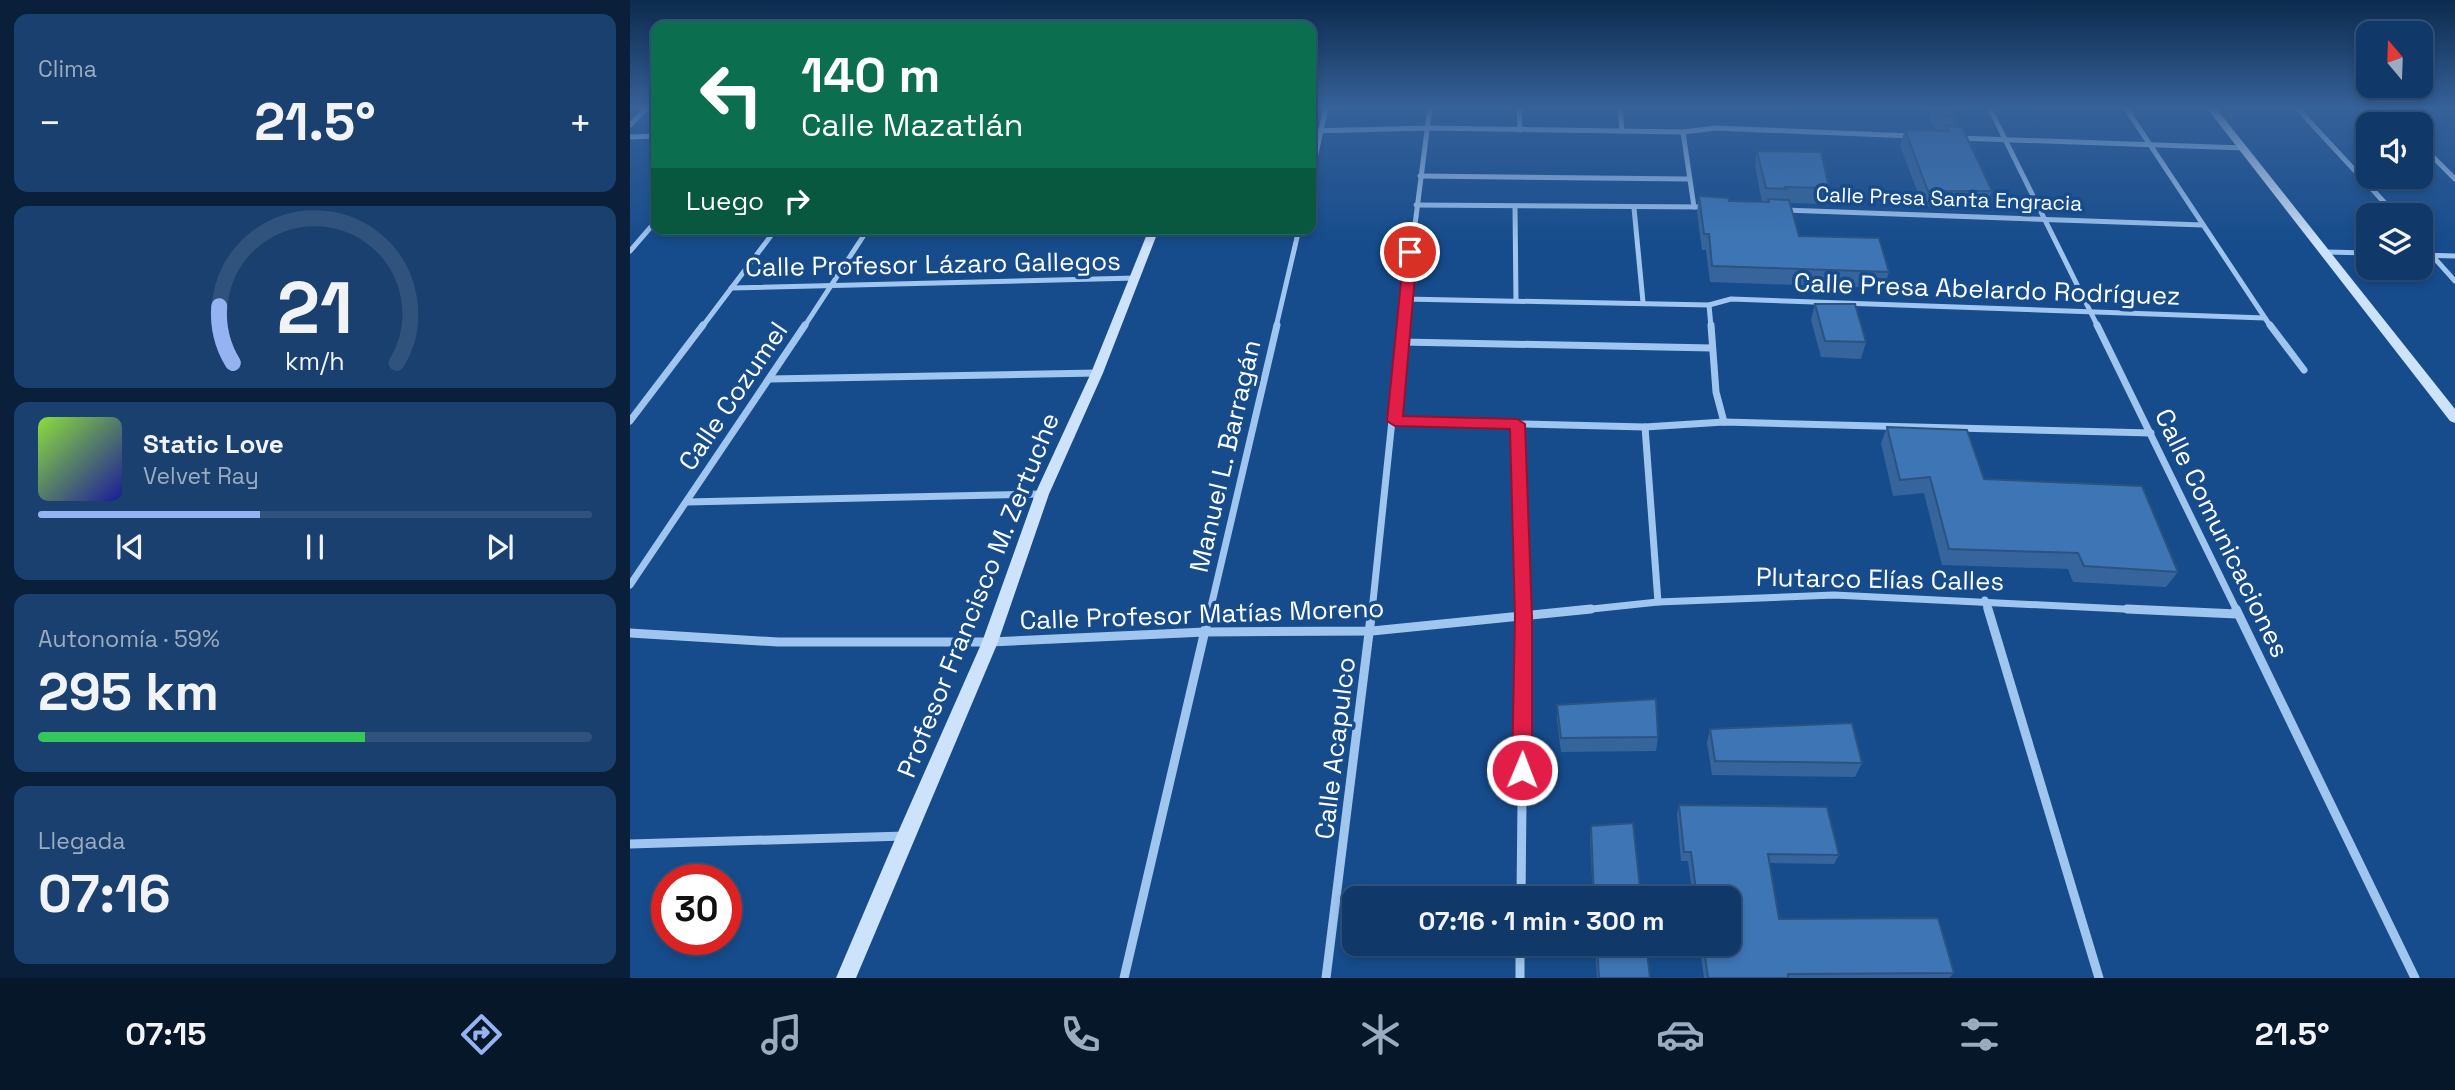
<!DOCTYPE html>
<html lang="es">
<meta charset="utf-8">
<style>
:root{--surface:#103969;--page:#19406f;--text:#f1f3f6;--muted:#9cacc0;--line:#30537d;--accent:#95b2f1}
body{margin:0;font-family:"Space Grotesk",sans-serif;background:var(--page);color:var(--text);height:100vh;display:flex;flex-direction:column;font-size:26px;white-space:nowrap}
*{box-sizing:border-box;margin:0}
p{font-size:23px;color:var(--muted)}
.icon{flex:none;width:38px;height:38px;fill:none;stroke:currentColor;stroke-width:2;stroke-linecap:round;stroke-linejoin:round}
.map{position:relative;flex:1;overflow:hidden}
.drawer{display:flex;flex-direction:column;gap:14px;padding:14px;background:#091f3a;width:630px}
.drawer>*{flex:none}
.guide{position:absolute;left:21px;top:21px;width:665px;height:214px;border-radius:14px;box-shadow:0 4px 10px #0003,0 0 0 2px var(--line);background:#0b6e4f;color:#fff;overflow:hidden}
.needle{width:46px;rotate:341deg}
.tools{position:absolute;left:1726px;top:21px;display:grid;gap:14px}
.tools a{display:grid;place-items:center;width:77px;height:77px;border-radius:14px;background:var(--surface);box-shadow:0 4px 10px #0003,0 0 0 2px var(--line);font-size:35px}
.speed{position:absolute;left:21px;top:864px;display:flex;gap:14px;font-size:35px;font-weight:700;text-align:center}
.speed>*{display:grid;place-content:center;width:91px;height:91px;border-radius:50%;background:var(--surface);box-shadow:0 4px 10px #0003,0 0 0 2px var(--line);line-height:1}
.speed .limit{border:10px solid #d22;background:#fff;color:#111}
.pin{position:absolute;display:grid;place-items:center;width:60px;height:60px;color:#fff;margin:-30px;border:4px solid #fff;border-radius:50%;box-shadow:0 2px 7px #0007}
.me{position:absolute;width:77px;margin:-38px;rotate:1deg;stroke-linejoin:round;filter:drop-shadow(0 0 5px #0008)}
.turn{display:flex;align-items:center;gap:24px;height:147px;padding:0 35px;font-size:32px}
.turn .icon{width:91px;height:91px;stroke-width:2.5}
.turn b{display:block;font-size:49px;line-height:60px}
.then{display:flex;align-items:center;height:66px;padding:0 35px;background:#0003;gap:14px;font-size:26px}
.big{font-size:52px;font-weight:700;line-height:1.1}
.drawer .card{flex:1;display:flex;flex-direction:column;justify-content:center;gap:10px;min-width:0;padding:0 24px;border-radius:14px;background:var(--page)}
.drawer .dial{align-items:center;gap:0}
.dial svg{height:182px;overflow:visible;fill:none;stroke:var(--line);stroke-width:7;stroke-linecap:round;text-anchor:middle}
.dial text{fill:var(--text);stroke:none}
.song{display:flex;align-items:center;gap:21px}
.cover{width:84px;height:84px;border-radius:10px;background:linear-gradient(135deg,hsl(90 70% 55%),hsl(240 70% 35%))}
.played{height:7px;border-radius:4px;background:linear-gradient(90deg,var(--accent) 40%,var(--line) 40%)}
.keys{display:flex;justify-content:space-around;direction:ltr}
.heat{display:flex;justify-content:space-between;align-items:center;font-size:38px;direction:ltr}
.charge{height:10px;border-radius:5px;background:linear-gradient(90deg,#34c759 59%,var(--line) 0)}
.trip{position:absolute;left:712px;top:886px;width:399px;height:70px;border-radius:14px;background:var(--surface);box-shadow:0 4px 10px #0003,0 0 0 2px var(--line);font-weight:700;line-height:70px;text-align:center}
.tabs{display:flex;height:112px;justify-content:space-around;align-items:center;background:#06172a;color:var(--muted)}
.tabs .icon{width:49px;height:49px}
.tabs .on{color:var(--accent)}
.tabs b{font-size:32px;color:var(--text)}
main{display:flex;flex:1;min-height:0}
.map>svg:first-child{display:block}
</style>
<main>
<section class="drawer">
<div class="card"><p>Clima</p>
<div class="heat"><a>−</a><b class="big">21.5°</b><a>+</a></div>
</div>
<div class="card dial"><svg viewBox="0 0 100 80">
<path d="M14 69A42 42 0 1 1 86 69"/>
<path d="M14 69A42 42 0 0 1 8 44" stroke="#95b2f1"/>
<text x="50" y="56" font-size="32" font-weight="700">21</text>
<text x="50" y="72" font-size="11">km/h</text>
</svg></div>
<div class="card">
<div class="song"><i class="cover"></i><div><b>Static Love</b><p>Velvet Ray</p></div></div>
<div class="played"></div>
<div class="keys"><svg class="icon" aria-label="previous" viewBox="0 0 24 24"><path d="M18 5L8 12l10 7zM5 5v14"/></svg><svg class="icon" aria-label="pause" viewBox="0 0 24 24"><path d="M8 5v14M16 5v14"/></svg><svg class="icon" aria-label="next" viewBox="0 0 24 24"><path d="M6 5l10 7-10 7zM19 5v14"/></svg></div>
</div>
<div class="card"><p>Autonomía · 59%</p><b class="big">295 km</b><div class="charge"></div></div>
<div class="card"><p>Llegada</p><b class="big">07:16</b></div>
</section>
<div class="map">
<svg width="1825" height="978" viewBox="0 0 1825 978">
<rect width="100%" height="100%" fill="#164c8c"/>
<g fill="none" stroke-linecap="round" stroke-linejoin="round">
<g stroke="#a0c6ef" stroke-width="5">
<path d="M889,107l1,23"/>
<path d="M990,107l2,24"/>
<path d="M1359,107l109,220"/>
<path d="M1495,107l146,220"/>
<path d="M1666,107l100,108"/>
<path d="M1753,107l17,17"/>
<path d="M0,125l18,-18"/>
<path d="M681,131l117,-3 255,4 33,-4 195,8"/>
<path d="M1053,132l11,75"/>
<path d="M0,137l26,-1"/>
<path d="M1328,138l286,10"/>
<path d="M1790,144l35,35"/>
<path d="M790,176l269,3"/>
<path d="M681,177l15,-70"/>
<path d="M786,205l290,2"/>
<path d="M885,208l1,92"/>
<path d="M1004,208l9,94"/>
<path d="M1154,210l419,15"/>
<path d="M1790,242l35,39"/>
<path d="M0,251l26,-30"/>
<path d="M1697,252l41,1"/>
<path d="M1790,255l35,1"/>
<path d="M101,288l405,-10"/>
<path d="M774,299l305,6 22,-6 534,19"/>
<path d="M1079,305l2,22"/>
<path d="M72,327l74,-98"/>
<path d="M174,327l64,-98"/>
<path d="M646,327l23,-98"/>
<path d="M772,327l28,-220"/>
</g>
<g stroke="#a0c6ef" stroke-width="7">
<path d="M1081,325l5,67 8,30"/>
<path d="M1467,325l140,286"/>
<path d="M1640,325l34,45"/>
<path d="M772,342l310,6"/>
<path d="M140,379l327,-6"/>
<path d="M0,421l73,-96"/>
<path d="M765,421l250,6 79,-5 427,11"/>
<path d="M887,424l7,187"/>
<path d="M1015,427l13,175"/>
<path d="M57,502l355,-8"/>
<path d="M0,585l175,-260"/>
<path d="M1355,600l3,11"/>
<path d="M580,611l67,-286"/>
<path d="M742,611l30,-286"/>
<path d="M943,611l85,-9 176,-7 330,16"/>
</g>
<g stroke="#a0c6ef" stroke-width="9">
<path d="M1358,609l111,369"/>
<path d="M1497,609l110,5"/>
<path d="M1606,609l179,369"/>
<path d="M0,633l148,9h212l215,-10 167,-1 219,-22"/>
<path d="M0,844l275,-8"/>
<path d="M891,898l3,-289"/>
<path d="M890,943v35"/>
<path d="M494,978l86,-369"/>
<path d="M696,978l46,-369"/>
</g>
<g fill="#cde2fb" fill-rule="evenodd">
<path d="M1576,107h9l240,302v14l-5,-2z"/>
<path d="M519,229h10l-56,144 -54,121 -51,148 -142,336h-20l63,-148 83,-188 53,-148 56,-121z"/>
</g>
</g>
<g fill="#35659c">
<path d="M1302,107h20l5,9 -3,11 38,64 -6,16 -63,-1 -23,-60 5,-16 31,1 -7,-13z"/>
<path d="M1127,151l72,37 -3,16 -36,-1 9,33 90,36 -5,16 -174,-6 -4,-32h-4l-5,-38 2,-16 30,5 33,1 -7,-36z"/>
<path d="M1185,304l51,38 -5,17 -40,-2 -10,-37z"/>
<path d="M1257,427l97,52 194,93 -12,15 -93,-5 -5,-13 -126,-4 -18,-72 -31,3 -12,-53z"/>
<path d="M927,705l101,32 -2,14 -95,1 -4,-32z"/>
<path d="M1080,729l152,34 -7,14 -143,-2 -5,-32z"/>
<path d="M1049,805l160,50 -5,9 -65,-1 10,56 175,54 -5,5h-245l-5,-35h30v-45h-36l-5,-37h-7l-4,-47z"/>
<path d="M961,826l50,72h-48l-3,-59z"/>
<path d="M965,943h51l4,35h-53z"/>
</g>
<g fill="#3e76b5" stroke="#2b537f" stroke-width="2">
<path d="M1306,107h16l5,9h-16z"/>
<path d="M1316,126l16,1 30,64h-64l-23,-61 44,1z"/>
<path d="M1127,151l64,1 8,36 -44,-1 1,2 -20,-1z"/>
<path d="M1069,196l29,2 1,3 40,1 -1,-3 21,1 10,36 80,2 10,34 -177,-6 -3,-32h-5z"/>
<path d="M1185,304h40l11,38 -41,-1z"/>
<path d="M1257,427l80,3 17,49 158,7 36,86 -94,-6 -6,-13 -129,-4 -19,-72 -30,3z"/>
<path d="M1026,699l2,38 -97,1 -4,-33z"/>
<path d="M1222,723l10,40 -147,-2 -5,-32z"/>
<path d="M1049,805l148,2 12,48 -71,-1 11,65 159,-1 16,55 -166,1v4h-80l-5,-35h26v-45h-32l-6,-46h-7z"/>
<path d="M1003,823l8,75h-47l-3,-72z"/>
<path d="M967,943h49l4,35h-51z"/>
</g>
<linearGradient id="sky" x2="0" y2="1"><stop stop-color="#0c2a4d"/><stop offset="0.44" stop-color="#366199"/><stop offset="1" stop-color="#366199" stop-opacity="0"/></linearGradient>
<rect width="1825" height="244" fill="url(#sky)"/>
<path fill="#e11d48" stroke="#92132f" stroke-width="2" d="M780,249l7,3 -14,164 114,3 8,5 7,193v153l-3,7 -7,2 -7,-2 -3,-7 3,-153 -5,-188 -115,-3 -8,-5 17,-169z"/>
<g text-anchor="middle" stroke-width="7" stroke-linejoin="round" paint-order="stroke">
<g font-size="21" fill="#fff" stroke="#164c8c">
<text transform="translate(1319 199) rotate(2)" y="7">Calle Presa Santa Engracia</text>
</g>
<g font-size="26" fill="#fff" stroke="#164c8c">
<text transform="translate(303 264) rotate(-1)" y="9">Calle Profesor Lázaro Gallegos</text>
<text transform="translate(1357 289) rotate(2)" y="9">Calle Presa Abelardo Rodríguez</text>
<text transform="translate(103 396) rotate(-56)" y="9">Calle Cozumel</text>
<text transform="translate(595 456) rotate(-77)" y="9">Manuel L. Barragán</text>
<text transform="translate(1592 533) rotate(64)" y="9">Calle Comunicaciones</text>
<text transform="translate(1250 579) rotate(1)" y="9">Plutarco Elías Calles</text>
<text transform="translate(348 595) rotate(-68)" y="9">Profesor Francisco M. Zertuche</text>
<text transform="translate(572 614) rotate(-2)" y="9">Calle Profesor Matías Moreno</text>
<text transform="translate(705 748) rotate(-83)" y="9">Calle Acapulco</text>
</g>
</g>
</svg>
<div class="tools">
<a><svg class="needle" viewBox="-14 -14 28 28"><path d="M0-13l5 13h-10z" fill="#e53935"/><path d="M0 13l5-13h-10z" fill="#9cacc0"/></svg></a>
<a><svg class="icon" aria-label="sound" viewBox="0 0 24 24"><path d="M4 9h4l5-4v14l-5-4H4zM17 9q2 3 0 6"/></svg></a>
<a><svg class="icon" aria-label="layers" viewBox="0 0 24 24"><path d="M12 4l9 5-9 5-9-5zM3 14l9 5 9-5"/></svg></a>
</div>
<div class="speed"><div class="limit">30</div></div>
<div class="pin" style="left:780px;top:252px;background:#d93025"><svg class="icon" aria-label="arrive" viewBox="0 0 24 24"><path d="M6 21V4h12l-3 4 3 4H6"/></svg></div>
<svg class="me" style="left:892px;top:770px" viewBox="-20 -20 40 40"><circle r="17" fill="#e11d48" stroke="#fff" stroke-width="3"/><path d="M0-11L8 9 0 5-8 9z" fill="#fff"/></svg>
<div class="trip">07:16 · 1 min · 300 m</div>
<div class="guide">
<div class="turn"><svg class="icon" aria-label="left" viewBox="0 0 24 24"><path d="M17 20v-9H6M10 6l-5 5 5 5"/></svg><div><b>140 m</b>Calle Mazatlán</div></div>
<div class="then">Luego<svg class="icon" aria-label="right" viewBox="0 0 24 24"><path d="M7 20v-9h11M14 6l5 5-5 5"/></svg></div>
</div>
</div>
</main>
<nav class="tabs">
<b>07:15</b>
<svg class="icon on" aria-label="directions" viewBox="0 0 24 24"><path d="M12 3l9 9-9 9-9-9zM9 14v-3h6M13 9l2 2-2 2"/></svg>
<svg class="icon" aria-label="music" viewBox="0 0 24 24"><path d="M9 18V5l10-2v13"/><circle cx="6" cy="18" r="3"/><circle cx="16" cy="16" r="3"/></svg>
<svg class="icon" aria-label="phone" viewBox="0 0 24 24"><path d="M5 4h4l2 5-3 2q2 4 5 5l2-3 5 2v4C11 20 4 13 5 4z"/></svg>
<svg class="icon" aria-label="climate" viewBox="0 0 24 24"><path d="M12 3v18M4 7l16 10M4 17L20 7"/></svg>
<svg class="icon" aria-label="car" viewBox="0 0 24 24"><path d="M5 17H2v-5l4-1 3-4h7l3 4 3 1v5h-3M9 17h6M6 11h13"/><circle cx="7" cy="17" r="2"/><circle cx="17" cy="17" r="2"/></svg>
<svg class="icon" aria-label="filters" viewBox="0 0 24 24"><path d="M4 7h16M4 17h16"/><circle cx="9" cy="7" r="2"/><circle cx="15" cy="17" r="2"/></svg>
<b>21.5°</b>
</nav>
